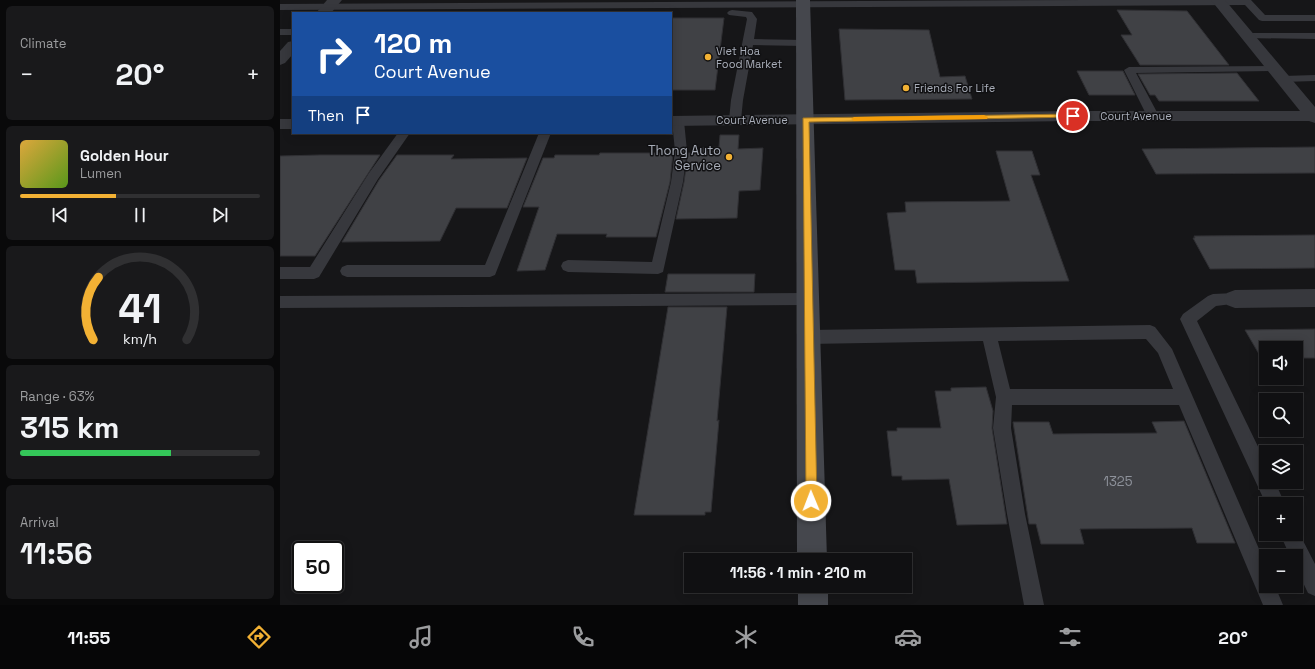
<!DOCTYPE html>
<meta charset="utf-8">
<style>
:root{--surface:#101012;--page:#19191b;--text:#f1f3f6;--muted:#9c9d9f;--line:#303032;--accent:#f2b134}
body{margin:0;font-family:"Space Grotesk",sans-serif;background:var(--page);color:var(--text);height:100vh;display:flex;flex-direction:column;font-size:15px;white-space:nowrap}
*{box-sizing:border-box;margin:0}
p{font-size:13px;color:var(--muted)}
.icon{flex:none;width:22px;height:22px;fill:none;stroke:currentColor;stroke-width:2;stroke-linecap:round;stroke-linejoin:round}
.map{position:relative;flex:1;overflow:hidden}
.panel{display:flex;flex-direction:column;gap:6px;padding:6px;background:#09090a;width:280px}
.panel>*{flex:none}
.hud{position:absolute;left:12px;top:12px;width:380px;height:122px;border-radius:0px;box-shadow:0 2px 10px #0003,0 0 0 1px var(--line);background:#1a4fa0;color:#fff;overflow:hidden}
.tools{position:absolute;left:979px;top:341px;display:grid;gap:8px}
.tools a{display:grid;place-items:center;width:44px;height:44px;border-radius:0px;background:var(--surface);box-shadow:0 2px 10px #0003,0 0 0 1px var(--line);font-size:20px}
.speed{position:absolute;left:12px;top:541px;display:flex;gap:8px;font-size:20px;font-weight:700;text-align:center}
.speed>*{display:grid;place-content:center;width:52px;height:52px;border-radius:50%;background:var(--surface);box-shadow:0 2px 10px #0003,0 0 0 1px var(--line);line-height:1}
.speed .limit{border:2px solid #111;border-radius:6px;background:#fff;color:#111}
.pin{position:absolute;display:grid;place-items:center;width:34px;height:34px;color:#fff;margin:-17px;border:2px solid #fff;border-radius:50%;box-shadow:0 1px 4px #0007}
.me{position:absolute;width:44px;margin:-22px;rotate:359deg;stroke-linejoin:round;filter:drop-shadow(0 0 3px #0008)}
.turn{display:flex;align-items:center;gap:14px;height:84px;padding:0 16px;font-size:18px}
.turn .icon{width:52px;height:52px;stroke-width:2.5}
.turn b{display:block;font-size:28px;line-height:34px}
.then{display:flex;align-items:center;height:38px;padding:0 16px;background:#0003;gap:8px;font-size:15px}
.big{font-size:30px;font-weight:600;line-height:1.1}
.panel .card{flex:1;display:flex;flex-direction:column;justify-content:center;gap:6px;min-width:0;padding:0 14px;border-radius:6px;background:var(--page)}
.panel .dial{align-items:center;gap:0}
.dial svg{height:104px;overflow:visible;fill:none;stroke:var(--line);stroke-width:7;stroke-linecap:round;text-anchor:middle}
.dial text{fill:var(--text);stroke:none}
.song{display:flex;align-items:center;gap:12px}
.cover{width:48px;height:48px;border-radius:6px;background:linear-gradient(135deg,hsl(40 70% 55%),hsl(90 70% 35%))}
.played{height:4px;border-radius:2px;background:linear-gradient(90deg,var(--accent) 40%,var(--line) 40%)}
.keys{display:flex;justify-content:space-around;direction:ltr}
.heat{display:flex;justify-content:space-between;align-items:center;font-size:22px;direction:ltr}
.charge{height:6px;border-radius:3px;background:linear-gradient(90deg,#34c759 63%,var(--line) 0)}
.trip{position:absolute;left:404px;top:553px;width:228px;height:40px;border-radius:0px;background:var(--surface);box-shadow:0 2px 10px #0003,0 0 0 1px var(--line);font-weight:600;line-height:40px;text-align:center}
.dock{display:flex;height:64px;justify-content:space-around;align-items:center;background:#060607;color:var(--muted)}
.dock .icon{width:28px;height:28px}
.dock .selected{color:var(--accent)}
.dock b{font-size:18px;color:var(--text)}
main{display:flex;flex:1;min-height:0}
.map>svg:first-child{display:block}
</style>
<main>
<section class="panel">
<div class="card"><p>Climate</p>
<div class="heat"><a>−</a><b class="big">20°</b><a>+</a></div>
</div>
<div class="card">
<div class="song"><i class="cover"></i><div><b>Golden Hour</b><p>Lumen</p></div></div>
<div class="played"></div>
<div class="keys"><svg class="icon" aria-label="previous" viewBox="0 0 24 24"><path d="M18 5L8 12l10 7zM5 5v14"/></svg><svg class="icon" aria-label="pause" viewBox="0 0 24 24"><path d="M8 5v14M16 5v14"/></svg><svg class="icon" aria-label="next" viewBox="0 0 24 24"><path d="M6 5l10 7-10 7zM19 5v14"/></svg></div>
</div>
<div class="card dial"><svg viewBox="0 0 100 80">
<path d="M14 69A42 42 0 1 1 86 69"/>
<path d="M14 69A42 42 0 0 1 18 21" stroke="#f2b134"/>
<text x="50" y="56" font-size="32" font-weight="700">41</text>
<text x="50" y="72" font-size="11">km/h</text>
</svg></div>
<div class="card"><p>Range · 63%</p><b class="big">315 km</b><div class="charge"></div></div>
<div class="card"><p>Arrival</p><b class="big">11:56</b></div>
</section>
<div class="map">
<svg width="1035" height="605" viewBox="0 0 1035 605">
<rect width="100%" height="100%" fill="#161618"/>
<g fill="#404145" stroke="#303034">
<path d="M837,10l70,1 42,54h-89l-19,-30h11z"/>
<path d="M391,18h53l-9,72h-44z"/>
<path d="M559,29l90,1 11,47 25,-1 7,23 -127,1z"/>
<path d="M797,71h46l12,24h-46z"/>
<path d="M957,73l22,28h-100l-4,-6h-5l-12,-21z"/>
<path d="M440,135h19l-1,14 25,-1 -3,42 -21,1 -2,27 -61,1 8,-37 4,-29h11l1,-5 19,-1z"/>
<path d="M1035,147v26l-159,1 -14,-25z"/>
<path d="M716,151h36l8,24h-9l38,106 -152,2 -2,-13h-20l-8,-57 19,-1 -1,-10 105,-1z"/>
<path d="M320,153h73l-3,29 -14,55h-50l1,-3h-50l-12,36 -28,1 22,-64h-16l20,-49h11l1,-3h44z"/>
<path d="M39,155h61l-65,101h-35v-100z"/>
<path d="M117,155h57l-3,4 76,-1 -20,50h-51l-16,33 -98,1 37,-62z"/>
<path d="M1035,235v33l-105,1 -17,-31h2l-1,-2z"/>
<path d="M388,274h87l-1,18h-89z"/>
<path d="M388,307h59l-10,114 2,-1 -8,92h-6v3h-71z"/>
<path d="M1035,329v29h-19v-10h-30v18l-21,-36z"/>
<path d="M706,387l7,24 -1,17 15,96 -50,1 -8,-46 -47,1v-4h-10l-5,-45h10v-3h44l-6,-37h16v-3z"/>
<path d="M904,421l51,122h-38l-5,-15 -112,1 4,15h-43l-5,-20h-7l-16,-102h36l4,12 104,-1 -5,-11z"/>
</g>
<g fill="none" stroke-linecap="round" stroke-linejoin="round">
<g fill="#37383d" fill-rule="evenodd">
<path d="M808,0h163l14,15h50v6h-53l-3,-1 -14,-15 -965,5v-6z"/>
<path d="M452,10l20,2 5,7 -3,20 50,1 5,3 -5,3 -51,-1 -10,55 -2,20 -2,3h-8l-2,-3 2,-20 16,-81 -1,-2 -17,-2 -2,-2 2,-2z"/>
<rect x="0" y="29" width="13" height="6"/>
<path d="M968,33h67v6l-71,-1 -1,-2 1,-2z"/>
<path d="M994,66l5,3 -1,2 -142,2 23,43 -2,3h-8l-2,-3 -23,-46 5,-3z"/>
<path d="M1035,75v6l-32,1 -5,-3 5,-3z"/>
<path d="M398,117l4,1 2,3 3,30 -4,31 -20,90 -5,2 -90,-2 -5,-2 -2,-4 2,-4 5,-2 84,2 19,-80 4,-31 -3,-30 2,-3z"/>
<path d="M118,133h12l-32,46 -59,98 -5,2h-34v-12h30l59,-94z"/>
<path d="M259,133h12l-56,142 -5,2h-143l-5,-2 -2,-4 2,-4 5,-2h138z"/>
<path d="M528,293l5,2 2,4 -2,4 -5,2 -528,3v-12z"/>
<path d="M955,293l5,2 2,4 -2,4 -24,3 -19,15 69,142v19h9l10,22h-19l-86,-185 3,-5 25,-18 5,-2z"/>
<path d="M870,325l5,2 17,22 94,216v21h9l8,19h-20l-84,-200h-167l-1,23 14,86 19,91h-20l-17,-91 -14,-86 3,-31 -13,-56 -175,3 -6,-2 -2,-5 2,-5 6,-2zM866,339l12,14 15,36h-163l-12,-48z"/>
<path d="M1016,527l19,37v32l-7,-3 -12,-25v-12h-6l-10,-22h16z"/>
</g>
<g fill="#37383d" fill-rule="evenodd">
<path d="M47,0h15l-11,13h-15z"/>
<path d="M931,0h14l90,107v16l-6,-2h-236l-402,5v-10l402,-5h227z"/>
<path d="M13,41v13l-8,9 -5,2v-14l8,-9z"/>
<rect x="0" y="119" width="13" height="10"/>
<path d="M1035,289v18l-80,1 -8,-3 -3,-6 3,-6 8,-3z"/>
</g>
<g fill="#45474d" fill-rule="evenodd">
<path d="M516,0h14l17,560h-30z"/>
<rect x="518" y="586" width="30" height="19"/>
</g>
</g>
<path fill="#f2b134" stroke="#9d7322" d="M793,114h3v3l-267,5 8,379 -2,4 -4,1 -4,-1 -1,-4 -3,-383z"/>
<path fill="#f59e0b" d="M704,115l4,2 -1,2 -133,2 -3,-2 3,-2z"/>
<g fill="#f2b134" stroke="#111113" stroke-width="1.5">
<circle cx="428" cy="57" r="4"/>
<circle cx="626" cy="88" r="4"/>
<circle cx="449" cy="157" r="4"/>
</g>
<g text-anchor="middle" stroke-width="3" stroke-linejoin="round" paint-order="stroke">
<g font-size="11" fill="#a8adb8" stroke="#111113" text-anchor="start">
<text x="436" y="55">Viet Hoa<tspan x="436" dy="13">Food Market</tspan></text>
<text x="634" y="92">Friends For Life</text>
</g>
<g font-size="11" fill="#a8adb8" stroke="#111113">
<text x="856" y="120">Court Avenue</text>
<text x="472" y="124">Court Avenue</text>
</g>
<g font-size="13" fill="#a8adb8" stroke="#111113" text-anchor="end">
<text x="441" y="155">Thong Auto<tspan x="441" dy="15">Service</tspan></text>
</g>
<g font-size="13" fill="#8e929b">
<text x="838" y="486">1325</text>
</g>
</g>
</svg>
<div class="tools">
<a><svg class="icon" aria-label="sound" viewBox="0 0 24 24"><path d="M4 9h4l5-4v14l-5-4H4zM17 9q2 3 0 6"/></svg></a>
<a><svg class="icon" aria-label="search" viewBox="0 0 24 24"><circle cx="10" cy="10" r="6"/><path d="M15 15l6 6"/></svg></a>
<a><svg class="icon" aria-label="layers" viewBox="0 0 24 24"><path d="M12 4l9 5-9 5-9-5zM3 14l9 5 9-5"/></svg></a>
<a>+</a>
<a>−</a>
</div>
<div class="speed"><div class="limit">50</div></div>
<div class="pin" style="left:793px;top:116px;background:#d93025"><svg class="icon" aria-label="arrive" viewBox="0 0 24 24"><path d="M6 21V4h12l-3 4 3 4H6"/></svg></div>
<svg class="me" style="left:531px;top:501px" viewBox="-20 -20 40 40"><circle r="17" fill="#f2b134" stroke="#fff" stroke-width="3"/><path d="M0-11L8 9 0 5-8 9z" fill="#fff"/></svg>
<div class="trip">11:56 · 1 min · 210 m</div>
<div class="hud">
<div class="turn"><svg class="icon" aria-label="right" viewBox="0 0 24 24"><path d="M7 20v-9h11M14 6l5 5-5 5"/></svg><div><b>120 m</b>Court Avenue</div></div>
<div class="then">Then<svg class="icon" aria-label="arrive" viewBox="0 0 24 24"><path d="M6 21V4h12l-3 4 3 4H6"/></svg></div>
</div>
</div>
</main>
<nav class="dock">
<b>11:55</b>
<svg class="icon selected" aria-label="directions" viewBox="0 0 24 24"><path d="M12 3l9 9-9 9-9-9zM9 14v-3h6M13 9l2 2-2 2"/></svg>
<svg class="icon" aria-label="music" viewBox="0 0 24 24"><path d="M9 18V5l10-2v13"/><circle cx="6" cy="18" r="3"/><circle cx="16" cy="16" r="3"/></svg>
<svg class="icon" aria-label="phone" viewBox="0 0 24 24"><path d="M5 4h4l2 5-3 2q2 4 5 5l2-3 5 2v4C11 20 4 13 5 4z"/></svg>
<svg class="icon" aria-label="climate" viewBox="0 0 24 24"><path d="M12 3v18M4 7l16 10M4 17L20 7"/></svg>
<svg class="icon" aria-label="car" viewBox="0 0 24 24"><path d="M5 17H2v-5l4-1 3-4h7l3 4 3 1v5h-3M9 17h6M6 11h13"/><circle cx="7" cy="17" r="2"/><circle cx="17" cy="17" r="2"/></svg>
<svg class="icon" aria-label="filters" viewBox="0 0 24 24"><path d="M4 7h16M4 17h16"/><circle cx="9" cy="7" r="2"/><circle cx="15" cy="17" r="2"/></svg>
<b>20°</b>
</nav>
